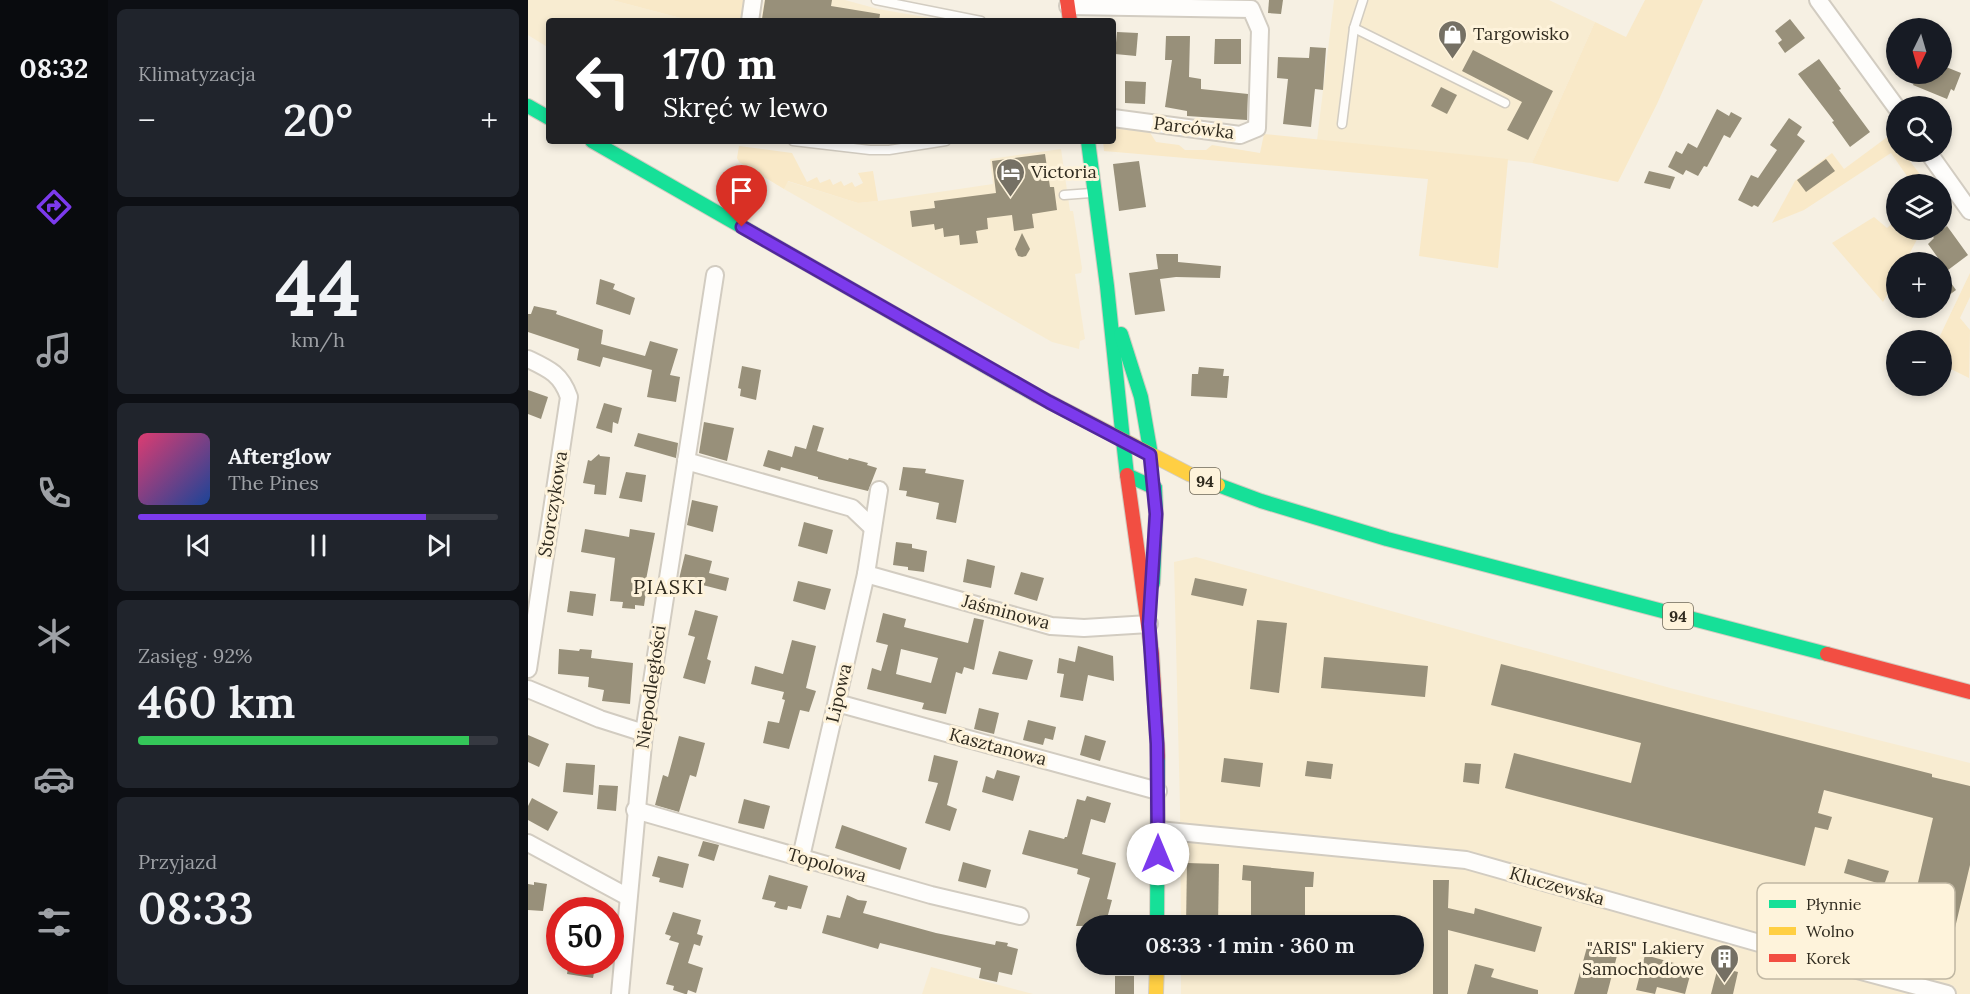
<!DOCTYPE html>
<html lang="pl">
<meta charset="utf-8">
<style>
:root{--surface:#171b24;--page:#20242c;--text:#f1f3f6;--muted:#9ea1a6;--line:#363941;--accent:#7c3aed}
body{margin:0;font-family:Lora,serif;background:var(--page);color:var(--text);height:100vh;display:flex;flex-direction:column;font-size:22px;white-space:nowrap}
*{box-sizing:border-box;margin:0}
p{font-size:20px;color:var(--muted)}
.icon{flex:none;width:33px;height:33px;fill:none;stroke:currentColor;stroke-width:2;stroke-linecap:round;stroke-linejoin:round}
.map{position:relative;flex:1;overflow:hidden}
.details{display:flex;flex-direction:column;gap:9px;padding:9px;background:#0d0f14;width:420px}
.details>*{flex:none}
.guide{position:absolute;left:18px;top:18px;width:570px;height:126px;border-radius:6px;box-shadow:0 3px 9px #0003;background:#202124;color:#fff;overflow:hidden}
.needle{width:39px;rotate:185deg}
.tools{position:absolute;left:1358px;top:18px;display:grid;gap:12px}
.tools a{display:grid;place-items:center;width:66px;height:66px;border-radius:50%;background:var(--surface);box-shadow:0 3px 9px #0003;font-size:30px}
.speed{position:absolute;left:18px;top:897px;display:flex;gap:12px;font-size:30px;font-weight:700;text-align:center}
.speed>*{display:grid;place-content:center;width:78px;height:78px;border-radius:50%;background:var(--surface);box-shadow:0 3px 9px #0003;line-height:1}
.speed .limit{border:9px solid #d22;background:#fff;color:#111}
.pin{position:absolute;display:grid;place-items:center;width:51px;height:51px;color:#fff;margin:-62px -26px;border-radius:50% 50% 50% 0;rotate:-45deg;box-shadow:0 0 6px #0007}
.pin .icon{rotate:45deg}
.me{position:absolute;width:66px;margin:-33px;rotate:0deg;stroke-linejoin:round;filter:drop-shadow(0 0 4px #0008)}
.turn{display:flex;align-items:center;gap:21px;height:126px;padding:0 18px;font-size:27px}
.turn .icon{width:78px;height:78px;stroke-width:2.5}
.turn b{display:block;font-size:42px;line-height:51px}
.big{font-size:45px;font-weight:600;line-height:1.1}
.details .widget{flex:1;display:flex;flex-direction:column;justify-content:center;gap:9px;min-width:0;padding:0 21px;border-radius:9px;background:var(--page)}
.details .dial{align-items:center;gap:0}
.dial b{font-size:78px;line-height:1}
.song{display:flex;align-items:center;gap:18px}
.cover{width:72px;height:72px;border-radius:9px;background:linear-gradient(135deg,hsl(340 70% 55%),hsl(220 70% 35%))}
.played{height:6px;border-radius:3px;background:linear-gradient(90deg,var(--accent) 80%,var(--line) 80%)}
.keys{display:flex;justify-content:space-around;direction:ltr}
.heat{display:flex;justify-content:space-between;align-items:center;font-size:33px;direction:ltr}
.charge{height:9px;border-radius:4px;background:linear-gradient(90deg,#34c759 92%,var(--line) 0)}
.trip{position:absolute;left:548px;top:915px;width:348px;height:60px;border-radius:30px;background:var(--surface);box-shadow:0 3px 9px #0003;font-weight:600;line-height:60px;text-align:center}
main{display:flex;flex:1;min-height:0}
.menu{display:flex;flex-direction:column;width:108px;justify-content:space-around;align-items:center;background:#090b0e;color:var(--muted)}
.menu .icon{width:42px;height:42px}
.menu .selected{color:var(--accent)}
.menu b{font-size:27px;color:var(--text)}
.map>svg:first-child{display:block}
</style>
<main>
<nav class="menu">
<b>08:32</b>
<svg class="icon selected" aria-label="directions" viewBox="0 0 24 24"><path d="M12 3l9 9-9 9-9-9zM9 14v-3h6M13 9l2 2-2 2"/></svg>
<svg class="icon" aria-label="music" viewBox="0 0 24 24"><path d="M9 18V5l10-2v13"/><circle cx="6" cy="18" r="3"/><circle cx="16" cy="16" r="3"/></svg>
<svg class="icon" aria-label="phone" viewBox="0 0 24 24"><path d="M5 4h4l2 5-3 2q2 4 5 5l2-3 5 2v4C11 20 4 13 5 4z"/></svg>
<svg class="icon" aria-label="climate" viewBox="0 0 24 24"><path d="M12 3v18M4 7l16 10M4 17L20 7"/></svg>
<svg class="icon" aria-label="car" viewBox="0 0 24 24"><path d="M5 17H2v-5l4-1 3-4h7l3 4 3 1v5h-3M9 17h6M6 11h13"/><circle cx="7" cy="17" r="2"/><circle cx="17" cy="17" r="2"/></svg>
<svg class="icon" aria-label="filters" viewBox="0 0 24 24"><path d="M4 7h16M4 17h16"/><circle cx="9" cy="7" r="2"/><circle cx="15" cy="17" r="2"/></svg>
</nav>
<section class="details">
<div class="widget"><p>Klimatyzacja</p>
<div class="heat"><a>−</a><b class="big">20°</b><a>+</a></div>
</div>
<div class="widget dial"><b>44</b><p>km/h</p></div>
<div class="widget">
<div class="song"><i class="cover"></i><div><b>Afterglow</b><p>The Pines</p></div></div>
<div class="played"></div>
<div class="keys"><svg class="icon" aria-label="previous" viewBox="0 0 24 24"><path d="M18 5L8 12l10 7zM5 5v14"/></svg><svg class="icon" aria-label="pause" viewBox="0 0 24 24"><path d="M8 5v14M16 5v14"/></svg><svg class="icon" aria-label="next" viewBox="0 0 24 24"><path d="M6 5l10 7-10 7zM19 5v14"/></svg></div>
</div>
<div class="widget"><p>Zasięg · 92%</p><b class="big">460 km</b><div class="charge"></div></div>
<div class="widget"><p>Przyjazd</p><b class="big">08:33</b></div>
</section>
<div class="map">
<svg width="1442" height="994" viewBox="0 0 1442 994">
<rect width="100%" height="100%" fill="#f6f0e3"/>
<g fill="#f8ecd1">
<path d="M0,0h84l80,21h-143v27l-21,-13z"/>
<path d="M236,0h81l33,9 70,12h-187z"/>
<path d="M806,0h215l46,22 -63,141 -215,-23z"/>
<path d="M533,149l9,62h3l9,57 -1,5 -6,1 10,65 -5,2 -1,8 -27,-7 -268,-153 3,-8 71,22 20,-2 115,-17 -3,-25z"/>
<path d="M668,557l478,132 296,74v231h-789v-29l232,-1v-38l-232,-1 -1,-117 -6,-246z"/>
<path d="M403,967l102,27h-111z"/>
</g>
<g fill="#f9e9c8">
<path d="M84,0h133l-3,21h-50z"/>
<path d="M1117,0h58l-46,104 -39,78 -86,-19 63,-141 31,15z"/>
<path d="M585,125l36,6 7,11 23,3 6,5h21l6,-5 48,8 4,-19 244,25 -10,109 -79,-12 9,-77 -324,-28 -1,-10h10z"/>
<path d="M1362,135l6,8v9h7l19,25 -5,3 -8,-1 -18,-26 -87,57 -32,13 23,-42 37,-28 12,16z"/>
<path d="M211,146l53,7 15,29 10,-5 3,6 10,-4 3,6 8,-4 3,5 8,-4 3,5 8,-4 -5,-10 15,-2 5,30 -20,2 -70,-22 -4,8 -45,-27 -2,-4z"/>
<path d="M1346,217l13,11 9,-8v10h26l-17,32h-9v17l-13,23 -51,-59z"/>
<path d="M1442,273v24l-10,21 10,12 -1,48 -28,-14v-24h-3z"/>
</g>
<g fill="#98907a" fill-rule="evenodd">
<path d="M237,0h67l-1,6 49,8 -1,7h-106l-11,-2z"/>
<path d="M741,0h14l-2,14 -13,-1z"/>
<path d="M1262,19l15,19 -20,15 -7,-10 4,-3 -7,-9z"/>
<path d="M589,32l21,1 -2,23 -21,-2z"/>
<path d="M638,36h24l-1,41 12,2v10l47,5 -1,26 -60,-4v-5l-22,-4 7,-47h-7z"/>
<path d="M687,39h26v25h-27z"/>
<path d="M782,47l16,1 -3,42 -8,-1 -4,38 -28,-3 5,-45 -11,-1 1,-21 31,1z"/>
<path d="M945,50l80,41 -25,49 -21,-10 15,-28 -60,-31z"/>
<path d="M1291,59l22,30 -2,1 31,42 -20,15 -18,-25 2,-1 -36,-47z"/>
<path d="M1413,65l20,8 -7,18 -3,-2 -4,10 -34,-14 4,-11h24z"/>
<path d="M597,81l21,1 -1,22 -20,-1z"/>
<path d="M913,87l16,8 -10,19 -16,-8z"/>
<path d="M1189,109l12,7 2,-4 11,6 -12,20 -6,-3 -17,32 -3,-1 -6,10 -12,-6 -3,5 -15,-8 8,-16 6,3 6,-11 9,5z"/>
<path d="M1261,118l13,9 -5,8 8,6 -47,66 -4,-2 -2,2 -14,-7 13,-25 7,3 19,-28 -7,-5z"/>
<path d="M517,154l5,33h4l3,23 -25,4 2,14 -20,3 -2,-16 -25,3 1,11 -12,2 2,12 -18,2 -1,-10 -15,2 -1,-9 -8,2 -1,-6 -22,3 -2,-16 25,-3 -1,-7 62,-8 -4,-32z"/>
<path d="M1298,159l9,12 -29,21 -9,-12z"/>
<path d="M611,161l7,46 -27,4 -6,-47z"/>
<path d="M1121,171l26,6 -5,12 -26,-6z"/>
<path d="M1419,226l21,29 -24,18 12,17 -15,11v-39l-13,-18 6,-6 -1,-1z"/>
<path d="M494,233l8,16 -4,7 -4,1 -4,-1 -3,-7z"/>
<path d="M628,254h22v8l43,4 -1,12 -44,-1 -16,2 5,32 -30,4 -6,-42 29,-4z"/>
<path d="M72,279l15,5 -2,5 22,9 -5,17 -34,-11z"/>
<path d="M6,306l23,5 -1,3 47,16 -2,14 44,12 5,-15 28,8 -8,26 10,2 -4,25 -29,-5 5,-27 -49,-13 -3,10 -23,-7 2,-11 -51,-17v-18h3z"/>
<path d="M214,366l19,4 -5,30 -16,-4 1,-7 -3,-1z"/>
<path d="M671,367l25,2 -1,7h6l-2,22 -36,-2 1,-22h6z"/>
<path d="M0,390l20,7 -7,22 -13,-5z"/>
<path d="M76,403l18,5 -4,16 -5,-2 -1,11 -16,-5z"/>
<path d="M176,422l30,6 -7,33 -28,-8z"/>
<path d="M285,425l11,3 -7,23 31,9 1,-2 19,5 -1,2 10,3 -9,23 -50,-12v-2l-37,-10 -1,4 -17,-5 5,-16 24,7 3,-11 11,3z"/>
<path d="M110,433l40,10 -2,15 -42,-12z"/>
<path d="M71,454l1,2 10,1 -4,38 -12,-1 1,-9 -12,-2 5,-23 3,1z"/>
<path d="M375,467l23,2 -1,4 39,7 -8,43 -20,-4 3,-16 -33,-7 1,-5 -8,-1z"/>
<path d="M98,472l20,3 -4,27 -23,-4z"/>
<path d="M164,500l26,6 -5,26 -26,-7z"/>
<path d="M276,522l29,8 -6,24 -29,-8z"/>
<path d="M57,529l44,8 1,-8 25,4 -10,52 2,1 -3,20 -9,-1v4l-13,-1 1,-6 -13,-1 5,-43 -34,-6z"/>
<path d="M368,542l16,2v4l15,3 -3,21 -16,-2v-3l-15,-2z"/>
<path d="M157,554l27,7 -3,12 20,5 -3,13 -47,-12z"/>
<path d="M439,559l28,7 -4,22 -28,-6z"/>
<path d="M493,572l23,6 -7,23 -23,-7z"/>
<path d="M667,578l52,11 -4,17 -52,-11z"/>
<path d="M270,581l33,8 -6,21 -32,-9z"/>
<path d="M42,591l26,3 -3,22 -26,-4z"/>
<path d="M167,610l23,6 -11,43 4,2 -6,23 -22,-6 12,-41 -7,-2z"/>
<path d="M355,613l23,6 -2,8 64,16 6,-25 10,2 -10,50 -10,-3 -2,7 -6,-2 -10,42 -24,-5 2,-6 -57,-14 5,-21 9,3 7,-26 -12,-3zM373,649l37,9 -7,25 -35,-9z"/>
<path d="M729,620l30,3 -8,70 -29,-4z"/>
<path d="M264,640l24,6 -10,42 10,3 -7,21 -9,-2 -11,39 -26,-6 5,-22 11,2 6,-23 -3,-1 2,-7 -33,-8 4,-18 28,8z"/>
<path d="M550,646l35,10 1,25 -26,-6 -5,26 -23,-4 4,-23 -7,-1 2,-15 16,4z"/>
<path d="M31,649l20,2 1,-2 12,1 -1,8 42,5 -3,41 -28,-3 2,-11 -16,-3 1,-10 -31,-3z"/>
<path d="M471,651l34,9 -6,20 -35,-6z"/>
<path d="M796,657l104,9 -3,31 -104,-9z"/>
<path d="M973,664l431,110v3l38,9v79l-16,67 -19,-4 7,-30 -26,-7 17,-73 -109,-28 -6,23 14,4 -4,13 -13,-3 -10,39 -300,-78 9,-35 117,30 10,-40 -150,-38z"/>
<path d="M451,708l20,5 -5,21 -20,-5z"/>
<path d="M500,720l28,7 -3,13 -8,-2 -2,7 -20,-5z"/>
<path d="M0,735l21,9 -10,23 -11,-5z"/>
<path d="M557,735l21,6 -6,20 -20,-6z"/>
<path d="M151,736l26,7 -9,34 -6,-2 -11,37 -24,-7 8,-30 5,2z"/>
<path d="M406,755l24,6 -11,44 10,4 -7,22 -25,-8 13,-40 -10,-2z"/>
<path d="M696,758l39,5 -3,24 -39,-5z"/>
<path d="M779,761l26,3 -2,15 -26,-3z"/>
<path d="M38,763l29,2 -2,30 -30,-3z"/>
<path d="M937,763l16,1 -2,20 -16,-2z"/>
<path d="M469,770l23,6 -7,25 -31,-9 4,-16 8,3z"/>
<path d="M71,785l19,1 -2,25 -19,-2z"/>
<path d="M559,796l24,7 -6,20 -14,-4 -9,35 34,9 -9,36 5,1 -7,26h-29l14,-48 -13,-4 1,-5 -56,-15 7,-24 35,9 1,-2h2l10,-38 8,2z"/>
<path d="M4,798l26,14 -10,19 -20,-11v-14z"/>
<path d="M216,799l26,7 -6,23 -26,-6z"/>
<path d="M314,825l65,23 -7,22 -65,-22z"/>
<path d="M175,841l16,4 -5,16 -16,-5z"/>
<path d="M130,856l31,8 -6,24 -24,-6 1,-4 -8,-2z"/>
<path d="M1320,859l41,12 -5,14 -40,-12z"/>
<path d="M435,862l28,8 -5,18 -28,-7z"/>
<path d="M659,863l32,1 -1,62h-32z"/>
<path d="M715,865l71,7 -1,15h-8v39h-54v-45l-9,-1z"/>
<path d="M241,875l39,11 -7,23 -13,-3 -1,4 -6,-1 -7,-2 2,-5 -14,-3z"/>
<path d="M905,880h16l-1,28 26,6 1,-6 67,19 -7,25 -87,-22v64h-15z"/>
<path d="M6,882l13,2 -4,27 -15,-1v-26l6,1z"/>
<path d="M319,895l11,5 9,1 -4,12 73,20 59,12 1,-4 12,2 -1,3 11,3 -6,26 -13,-3 -2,10 -18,-4 2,-10 -101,-25 -2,6 -56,-16 5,-18 13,3z"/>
<path d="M145,912l28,8 -4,14 6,2 -3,10 -6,-2 -6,19 15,5 -7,25 -8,-3 -1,4h-2l-12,-4 1,-4 -8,-2 13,-41 -10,-3 2,-4 -6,-2z"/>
<path d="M1061,940l30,8 -12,46h-33z"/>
<path d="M1117,955l47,13 -7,26 -28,-7 -2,7 -19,-4z"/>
<path d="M41,962h27l-3,16 -26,-4z"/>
<path d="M947,964l19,5 -3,8 47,13v4h-71z"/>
<path d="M1190,967l20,5 -5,22h-22z"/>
<rect x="587" y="976" width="19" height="18"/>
</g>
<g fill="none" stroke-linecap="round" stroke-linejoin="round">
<defs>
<g id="lane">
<path d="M348,0l105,21"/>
<path d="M826,28l151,75"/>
<path d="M814,124l12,-96 9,-28"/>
<path d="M265,141l77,9h19l57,-9"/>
<path d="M536,195l27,-2"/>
</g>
<g id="street">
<path d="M1290,0l78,107"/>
<path d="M540,6l183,3 9,21 -3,98 -17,7 -127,-17"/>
<path d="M222,21l3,-21"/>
<path d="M1400,152l42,59"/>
<path d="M0,359c21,10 33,15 41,38l-41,272"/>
<path d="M158,461l166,47 21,20"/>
<path d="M338,574l185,52 33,2 65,-4"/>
<path d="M0,689l72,30 44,14"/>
<path d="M309,703l321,88"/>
<path d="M107,810l296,85 89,21"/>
<path d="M630,830l308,30 350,99 131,35"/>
<path d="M0,843l100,54"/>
<path d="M273,857l65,-283 13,-84"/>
<path d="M92,994l24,-261 71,-458"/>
</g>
<g id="fast">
<path d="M0,106l21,12"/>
<path d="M64,141l444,254"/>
<path d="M560,141l19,145 16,154"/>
<path d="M593,334l20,63 10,58"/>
<path d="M595,440l4,35 28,13"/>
<path d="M690,485l43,16 126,38 440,115"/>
<path d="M625,583l3,-69 -1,-26"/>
<path d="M629,926l1,-169"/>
</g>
<g id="slow">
<path d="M508,395l153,79 29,11"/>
<path d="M628,994l1,-30"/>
</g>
<g id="jam">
<path d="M539,0l3,21"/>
<path d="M599,475l25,179 6,103"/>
<path d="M1299,654l143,38"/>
</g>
</defs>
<use href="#lane" stroke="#d2ccc1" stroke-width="11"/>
<use href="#street" stroke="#d2ccc1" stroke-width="20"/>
<use href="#fast" stroke="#d2ccc1" stroke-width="16"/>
<use href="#slow" stroke="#d2ccc1" stroke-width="16"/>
<use href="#jam" stroke="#d2ccc1" stroke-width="16"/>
<use href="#lane" stroke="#fefdfb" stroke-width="8"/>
<use href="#street" stroke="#fefdfb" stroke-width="16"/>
<use href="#fast" stroke="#16e098" stroke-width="14"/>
<use href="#slow" stroke="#ffcf43" stroke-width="14"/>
<use href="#jam" stroke="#f24e42" stroke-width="14"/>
</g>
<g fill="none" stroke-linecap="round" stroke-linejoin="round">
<defs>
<path id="route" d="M214,227l307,175 101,53 6,59 -7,110 8,120 1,110"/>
</defs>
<use href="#route" stroke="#51269a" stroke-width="15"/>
<use href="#route" stroke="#7c3aed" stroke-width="10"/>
</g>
<defs>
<symbol id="shop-pin" viewBox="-11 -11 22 30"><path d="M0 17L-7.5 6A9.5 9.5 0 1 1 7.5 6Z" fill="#757064" stroke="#fef3db"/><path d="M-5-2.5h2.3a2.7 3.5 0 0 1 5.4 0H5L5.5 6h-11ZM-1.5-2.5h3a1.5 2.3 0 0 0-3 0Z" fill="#fff"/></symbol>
<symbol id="hotel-pin" viewBox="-11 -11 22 30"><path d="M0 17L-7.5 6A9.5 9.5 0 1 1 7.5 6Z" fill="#757064" stroke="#fef3db"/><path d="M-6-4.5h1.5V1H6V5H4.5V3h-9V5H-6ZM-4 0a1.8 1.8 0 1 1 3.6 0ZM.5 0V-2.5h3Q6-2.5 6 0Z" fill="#fff"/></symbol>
<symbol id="building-pin" viewBox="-11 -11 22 30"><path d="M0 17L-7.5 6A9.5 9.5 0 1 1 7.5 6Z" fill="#757064" stroke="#fef3db"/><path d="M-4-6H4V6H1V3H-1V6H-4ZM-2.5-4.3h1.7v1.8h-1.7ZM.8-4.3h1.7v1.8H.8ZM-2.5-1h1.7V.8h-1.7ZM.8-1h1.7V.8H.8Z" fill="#fff"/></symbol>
</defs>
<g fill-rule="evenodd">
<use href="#shop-pin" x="908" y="18" width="33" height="45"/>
<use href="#hotel-pin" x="466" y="156" width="33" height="45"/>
<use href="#building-pin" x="1180" y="942" width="33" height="45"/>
</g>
<g text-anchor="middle" stroke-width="6" stroke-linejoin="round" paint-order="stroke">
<g fill="#fef3db" stroke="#6e6757" stroke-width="1.5">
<rect x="662" y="468" width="30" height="26" rx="4.5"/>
<rect x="1135" y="603" width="30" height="26" rx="4.5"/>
</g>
<g font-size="16" font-weight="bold" fill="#302b1f">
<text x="677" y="487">94</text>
<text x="1150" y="622">94</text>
</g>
<g font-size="18" fill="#302b1f" stroke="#fef3db" text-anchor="start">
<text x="945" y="40">Targowisko</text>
<text x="503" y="178">Victoria</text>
<text x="1176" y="954" text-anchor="end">"ARIS" Lakiery<tspan x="1176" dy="21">Samochodowe</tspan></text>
</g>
<g font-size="18" fill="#302b1f" stroke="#fef3db">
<text transform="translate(666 128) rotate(7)" y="6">Parcówka</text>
<text transform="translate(25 504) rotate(-81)" y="6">Storczykowa</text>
<text transform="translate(478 612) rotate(15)" y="6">Jaśminowa</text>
<text transform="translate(123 687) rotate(-82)" y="6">Niepodległości</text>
<text transform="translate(311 693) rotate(-77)" y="6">Lipowa</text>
<text transform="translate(470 747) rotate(15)" y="6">Kasztanowa</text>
<text transform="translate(299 865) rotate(16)" y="6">Topolowa</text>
<text transform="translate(1029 886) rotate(16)" y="6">Kluczewska</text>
</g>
<g font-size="20" letter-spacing="1.5" fill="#302b1f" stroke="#fef3db">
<text x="141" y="594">PIASKI</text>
</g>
</g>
<rect x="1229" y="883" width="198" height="96" rx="9" fill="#fef3db" stroke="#c0b7a3" stroke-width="1.5"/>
<rect x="1241" y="900" width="27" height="8" fill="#16e098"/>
<rect x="1241" y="927" width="27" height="8" fill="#ffcf43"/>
<rect x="1241" y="954" width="27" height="8" fill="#f24e42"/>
<g font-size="16" fill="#302b1f">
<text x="1278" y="910">Płynnie</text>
<text x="1278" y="937">Wolno</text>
<text x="1278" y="964">Korek</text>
</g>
</svg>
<div class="tools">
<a><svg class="needle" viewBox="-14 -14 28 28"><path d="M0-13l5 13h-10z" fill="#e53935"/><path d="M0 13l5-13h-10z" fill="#9ea1a6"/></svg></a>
<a><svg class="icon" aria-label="search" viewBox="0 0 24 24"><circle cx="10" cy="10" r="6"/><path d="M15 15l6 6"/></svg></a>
<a><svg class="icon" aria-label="layers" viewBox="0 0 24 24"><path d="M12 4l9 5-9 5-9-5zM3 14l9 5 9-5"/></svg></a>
<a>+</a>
<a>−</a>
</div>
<div class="speed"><div class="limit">50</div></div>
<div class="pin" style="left:214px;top:227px;background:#d93025"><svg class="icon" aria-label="arrive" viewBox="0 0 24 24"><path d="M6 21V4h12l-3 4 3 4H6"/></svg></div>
<svg class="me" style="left:630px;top:854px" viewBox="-20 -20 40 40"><circle r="19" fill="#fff"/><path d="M0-13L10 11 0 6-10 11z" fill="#7c3aed"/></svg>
<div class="trip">08:33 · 1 min · 360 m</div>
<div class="guide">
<div class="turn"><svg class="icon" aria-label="left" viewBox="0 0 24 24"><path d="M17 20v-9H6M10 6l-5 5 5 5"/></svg><div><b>170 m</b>Skręć w lewo</div></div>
</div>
</div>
</main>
